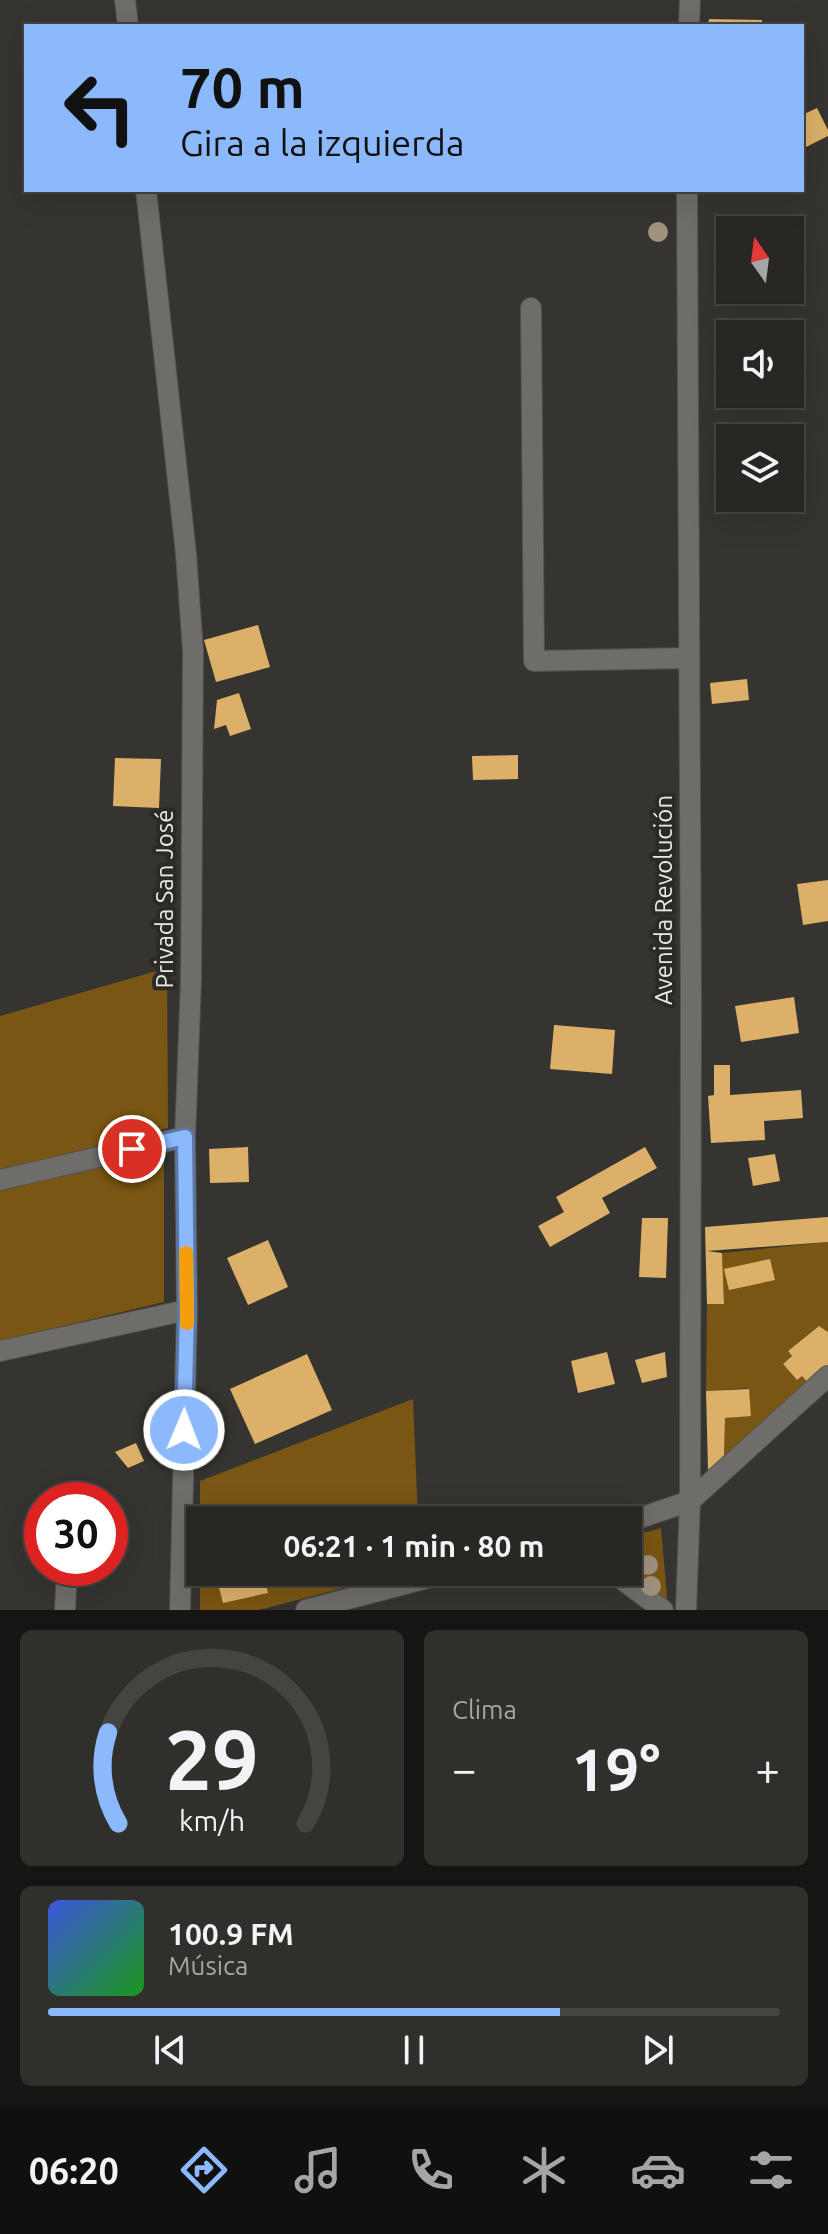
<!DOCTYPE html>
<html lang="es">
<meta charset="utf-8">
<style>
:root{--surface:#282724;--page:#302f2c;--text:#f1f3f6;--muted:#a5a5a6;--line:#444441;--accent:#8cb9fc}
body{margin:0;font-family:Ubuntu,sans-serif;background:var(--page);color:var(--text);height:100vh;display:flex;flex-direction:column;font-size:30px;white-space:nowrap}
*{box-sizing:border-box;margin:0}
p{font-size:26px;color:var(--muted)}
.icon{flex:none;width:44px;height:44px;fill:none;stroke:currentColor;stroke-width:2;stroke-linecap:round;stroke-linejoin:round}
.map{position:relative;height:1610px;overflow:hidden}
.panel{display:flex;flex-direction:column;gap:20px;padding:20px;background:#161514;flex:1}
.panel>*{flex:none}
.hud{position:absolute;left:24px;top:24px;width:780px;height:168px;border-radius:0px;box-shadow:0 8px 32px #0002,0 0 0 2px var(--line);background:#8cb9fc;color:#111;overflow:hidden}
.needle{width:52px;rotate:346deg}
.controls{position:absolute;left:716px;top:216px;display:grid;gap:16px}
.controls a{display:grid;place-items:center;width:88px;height:88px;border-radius:0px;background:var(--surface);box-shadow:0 8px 32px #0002,0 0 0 2px var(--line);font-size:40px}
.speed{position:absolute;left:24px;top:1482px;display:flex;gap:16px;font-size:40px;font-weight:700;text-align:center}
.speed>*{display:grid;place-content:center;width:104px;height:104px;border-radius:50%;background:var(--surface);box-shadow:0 8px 32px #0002,0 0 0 2px var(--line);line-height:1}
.speed .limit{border:12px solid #d22;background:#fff;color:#111}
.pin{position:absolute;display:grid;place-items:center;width:68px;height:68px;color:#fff;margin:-34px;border:4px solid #fff;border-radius:50%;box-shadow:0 2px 8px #0007}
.me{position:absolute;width:88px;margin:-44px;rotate:1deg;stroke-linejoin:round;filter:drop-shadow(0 0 6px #0008)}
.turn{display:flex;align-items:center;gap:28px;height:168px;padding:0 24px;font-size:36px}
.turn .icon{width:104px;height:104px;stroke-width:2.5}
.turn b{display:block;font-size:56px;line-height:68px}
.big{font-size:60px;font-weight:600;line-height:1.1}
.panel .card{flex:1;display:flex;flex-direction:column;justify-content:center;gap:12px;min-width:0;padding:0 28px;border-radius:12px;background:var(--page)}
.panel .dial{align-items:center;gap:0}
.dial svg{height:208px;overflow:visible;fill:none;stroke:var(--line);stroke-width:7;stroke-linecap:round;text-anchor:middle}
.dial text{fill:var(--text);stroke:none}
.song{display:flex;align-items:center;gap:24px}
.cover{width:96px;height:96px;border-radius:12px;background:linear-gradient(135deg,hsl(230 70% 55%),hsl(120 70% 35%))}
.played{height:8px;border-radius:4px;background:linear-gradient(90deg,var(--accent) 70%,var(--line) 70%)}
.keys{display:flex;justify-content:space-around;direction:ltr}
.heat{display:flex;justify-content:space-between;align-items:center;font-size:44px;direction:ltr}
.panel .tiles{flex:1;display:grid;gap:20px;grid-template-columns:1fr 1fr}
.card:last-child{grid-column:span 2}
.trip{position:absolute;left:186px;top:1506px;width:456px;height:80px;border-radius:0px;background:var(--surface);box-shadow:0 8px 32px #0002,0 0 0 2px var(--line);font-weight:600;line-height:80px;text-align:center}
.menu{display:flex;height:128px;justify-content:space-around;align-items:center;background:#10100e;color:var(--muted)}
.menu .icon{width:56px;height:56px}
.menu .on{color:var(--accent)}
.menu b{font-size:36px;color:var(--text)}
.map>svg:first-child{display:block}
</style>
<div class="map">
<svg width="828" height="1610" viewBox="0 0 828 1610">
<rect width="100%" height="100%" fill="#363430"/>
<g fill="#795613">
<path d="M167,968l1,160 -168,45v-157z"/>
<path d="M164,1147v155l-164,39v-154z"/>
<path d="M828,1242v90l-9,-6 -31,25 4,5 -9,8 13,15 6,-3 6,7 -84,75 1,-40 26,-3 -3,-27 -42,3 1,-87 17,-1 -2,-50z"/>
<path d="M413,1399l5,121h-218v-39z"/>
<path d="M661,1528l7,80 -40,-36v-35z"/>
<path d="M200,1572h205l-146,38h-59z"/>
</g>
<g fill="#dcb069">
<path d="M709,19l53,1v6h-54z"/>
<path d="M817,108l11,22v6l-26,13v-34z"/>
<path d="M258,625l12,42 -54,15 -12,-42z"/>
<path d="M747,679l2,21 -37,4 -2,-21z"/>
<path d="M239,693l12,36 -21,7 -4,-11 -12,4 3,-29z"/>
<path d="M518,755v24l-45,1 -1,-24z"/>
<path d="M115,758l46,1 -2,49 -46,-2z"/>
<path d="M828,880v41l-25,4 -6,-41z"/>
<path d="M794,997l5,36 -58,9 -6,-36z"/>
<path d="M554,1025l61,5 -3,44 -62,-5z"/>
<path d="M714,1065h16v30l71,-5 2,28 -39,3 1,19 -54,3 -3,-47 6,-1z"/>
<path d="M248,1147l1,35 -39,1 -1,-34z"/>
<path d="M645,1147l12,21 -55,30 8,15 -60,34 -12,-21 26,-14 -8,-15z"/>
<path d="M775,1154l5,27 -27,5 -5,-28z"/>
<path d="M828,1217v25l-121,9 15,2 2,51h-17l-2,-77z"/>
<path d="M642,1218h26l-2,60 -27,-1z"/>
<path d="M268,1240l20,47 -40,18 -21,-47z"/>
<path d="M770,1259l5,21 -46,10 -5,-21z"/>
<path d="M819,1326l9,6v33l-20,18 -6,-7 -5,4 -14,-16 9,-8 -4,-5z"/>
<path d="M607,1352l8,32 -37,9 -7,-32z"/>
<path d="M665,1352l2,25 -25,6 -7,-23z"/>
<path d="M307,1354l25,56 -77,34 -25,-55z"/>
<path d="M749,1389l2,27 -26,2 -1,40 -16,12 -2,-79z"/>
<path d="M136,1443l8,18 -16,7 -13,-16z"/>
<path d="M215,1572h48l5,21 -45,10z"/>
</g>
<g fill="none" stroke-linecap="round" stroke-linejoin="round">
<defs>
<g id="minor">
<path d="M125,0l3,26"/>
<path d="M689,26l1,-26"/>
<path d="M146,190l40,364 7,97 -2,329 -6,157 2,173 -7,300"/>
<path d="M531,308l3,353 154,-3"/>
<path d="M0,1180l185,-43"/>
<path d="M0,1351l187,-41"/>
<path d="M628,1522l62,-21 138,-125"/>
<path d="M612,1572l51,38"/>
<path d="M65,1610l2,-42"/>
<path d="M306,1610l144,-38"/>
<path d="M686,1610l4,-109 1,-497 -4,-814"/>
</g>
</defs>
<use href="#minor" stroke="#53514e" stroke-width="22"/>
<use href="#minor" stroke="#6f6d69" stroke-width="20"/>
</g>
<g fill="#a0927d">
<circle cx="658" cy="232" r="10"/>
<circle cx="648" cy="1565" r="10"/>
<circle cx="651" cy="1586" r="10"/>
</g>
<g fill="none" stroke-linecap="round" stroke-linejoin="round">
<defs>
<path id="route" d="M132,1149l53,-12 2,173 -3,120"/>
</defs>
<use href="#route" stroke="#5b78a4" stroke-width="20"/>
<use href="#route" stroke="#8cb9fc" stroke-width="14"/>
<path stroke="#f59e0b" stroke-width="14" d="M186,1253l1,70"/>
</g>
<g text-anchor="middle" stroke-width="8" stroke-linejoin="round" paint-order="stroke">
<g font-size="24" fill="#ebe9e7" stroke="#2c2a27">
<text transform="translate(165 899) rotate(-90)" y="8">Privada San José</text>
<text transform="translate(664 900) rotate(-90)" y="8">Avenida Revolución</text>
</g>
</g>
</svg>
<div class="controls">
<a><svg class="needle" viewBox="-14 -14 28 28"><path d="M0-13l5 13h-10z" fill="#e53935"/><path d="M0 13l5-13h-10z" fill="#a5a5a6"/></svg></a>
<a><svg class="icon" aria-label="sound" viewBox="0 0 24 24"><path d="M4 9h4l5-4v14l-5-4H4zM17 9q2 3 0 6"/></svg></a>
<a><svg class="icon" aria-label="layers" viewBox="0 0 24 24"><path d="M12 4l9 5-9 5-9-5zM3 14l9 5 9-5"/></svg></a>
</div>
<div class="speed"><div class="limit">30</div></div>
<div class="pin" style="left:132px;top:1149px;background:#d93025"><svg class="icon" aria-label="arrive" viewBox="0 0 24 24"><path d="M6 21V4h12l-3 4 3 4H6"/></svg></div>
<svg class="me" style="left:184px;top:1430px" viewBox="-20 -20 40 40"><circle r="17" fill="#8cb9fc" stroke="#fff" stroke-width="3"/><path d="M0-11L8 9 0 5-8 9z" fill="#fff"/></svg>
<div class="trip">06:21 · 1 min · 80 m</div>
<div class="hud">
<div class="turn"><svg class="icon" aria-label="left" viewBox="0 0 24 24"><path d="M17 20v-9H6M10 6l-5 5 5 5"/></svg><div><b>70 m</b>Gira a la izquierda</div></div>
</div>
</div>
<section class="panel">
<div class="tiles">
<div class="card dial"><svg viewBox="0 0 100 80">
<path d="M14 69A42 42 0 1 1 86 69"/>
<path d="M14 69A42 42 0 0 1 10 34" stroke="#8cb9fc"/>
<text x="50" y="56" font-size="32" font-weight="700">29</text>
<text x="50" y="72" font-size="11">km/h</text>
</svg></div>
<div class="card"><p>Clima</p>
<div class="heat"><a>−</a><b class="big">19°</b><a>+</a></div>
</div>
<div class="card">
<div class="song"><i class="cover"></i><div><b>100.9 FM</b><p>Música</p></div></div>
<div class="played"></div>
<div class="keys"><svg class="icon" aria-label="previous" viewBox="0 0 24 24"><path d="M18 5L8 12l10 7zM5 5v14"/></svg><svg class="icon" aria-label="pause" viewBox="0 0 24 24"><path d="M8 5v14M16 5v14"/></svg><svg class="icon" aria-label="next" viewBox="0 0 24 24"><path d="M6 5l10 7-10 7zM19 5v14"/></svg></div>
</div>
</div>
</section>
<nav class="menu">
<b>06:20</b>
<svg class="icon on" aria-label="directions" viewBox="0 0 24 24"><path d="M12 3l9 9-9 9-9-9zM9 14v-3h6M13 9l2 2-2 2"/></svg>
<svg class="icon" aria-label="music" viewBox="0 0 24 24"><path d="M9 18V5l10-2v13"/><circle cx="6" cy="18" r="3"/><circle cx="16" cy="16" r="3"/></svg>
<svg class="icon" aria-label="phone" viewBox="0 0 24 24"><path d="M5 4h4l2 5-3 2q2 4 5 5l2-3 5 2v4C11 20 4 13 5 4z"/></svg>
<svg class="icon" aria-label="climate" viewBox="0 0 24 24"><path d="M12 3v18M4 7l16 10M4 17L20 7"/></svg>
<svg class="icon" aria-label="car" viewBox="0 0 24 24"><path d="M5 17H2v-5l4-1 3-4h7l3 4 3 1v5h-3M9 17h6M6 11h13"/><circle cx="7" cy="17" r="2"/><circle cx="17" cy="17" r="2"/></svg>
<svg class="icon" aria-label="filters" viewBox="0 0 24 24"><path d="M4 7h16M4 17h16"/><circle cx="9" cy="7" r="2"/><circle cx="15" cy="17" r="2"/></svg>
</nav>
